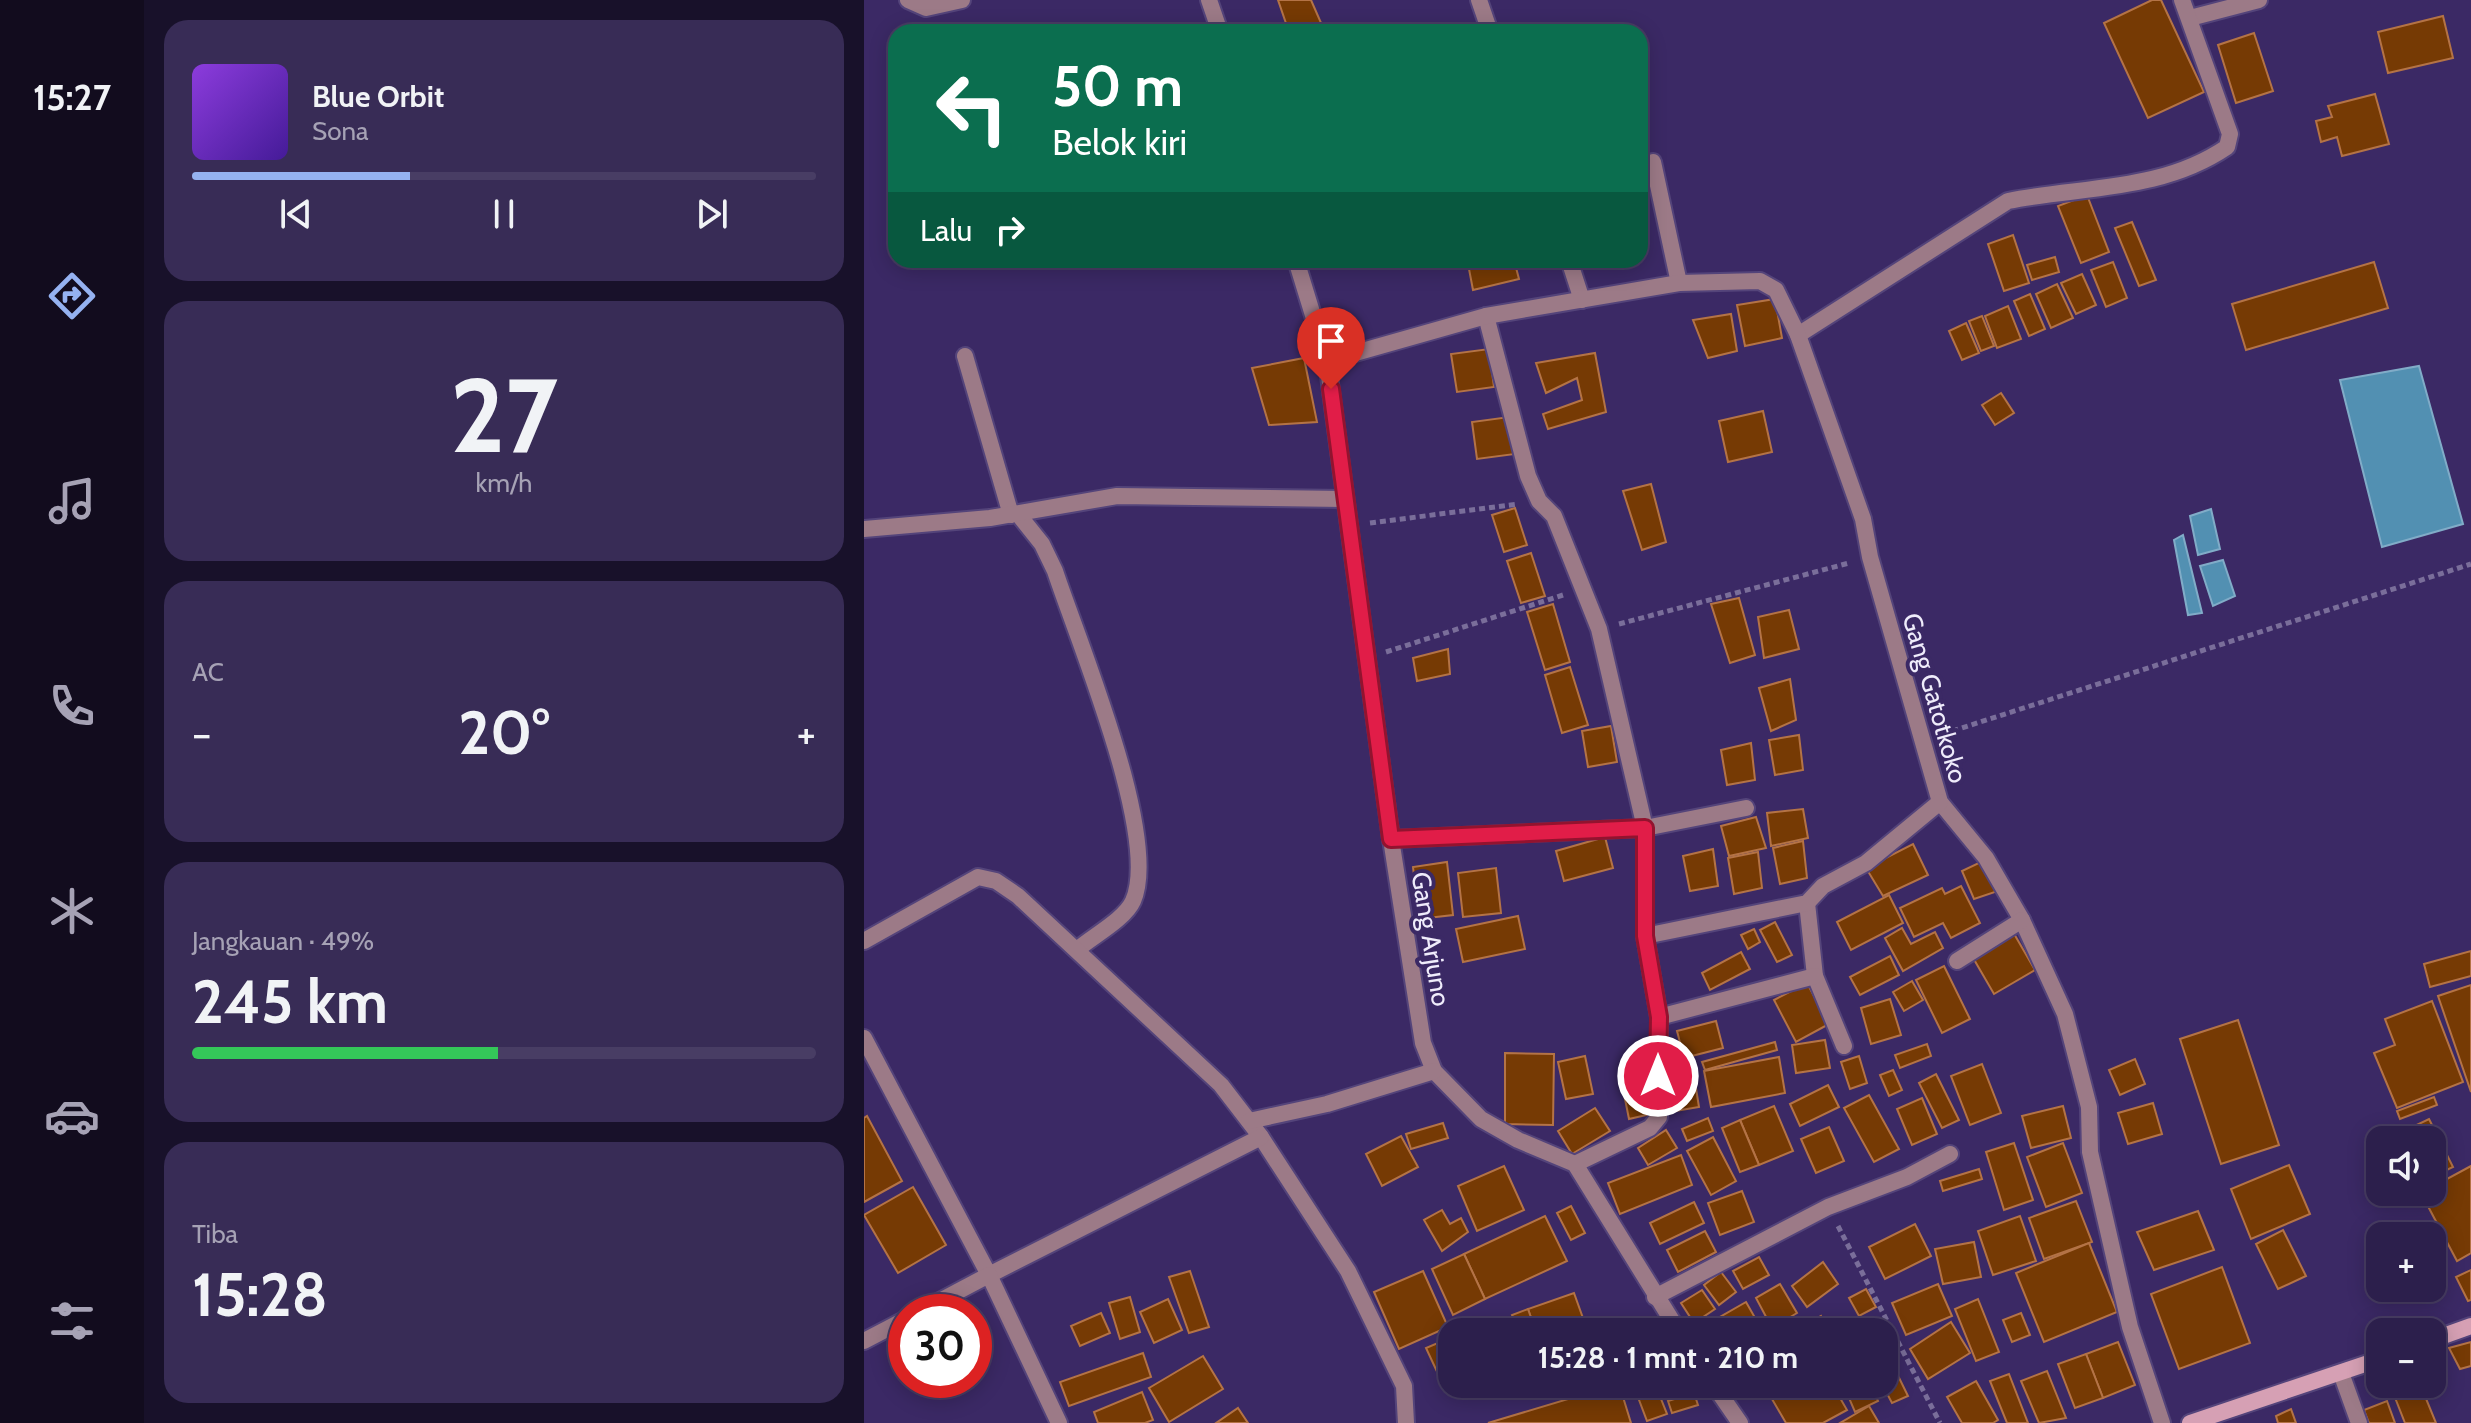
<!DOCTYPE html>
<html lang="id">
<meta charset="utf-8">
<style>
:root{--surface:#2c1f4c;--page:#382c56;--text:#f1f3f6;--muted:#a6a2b5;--line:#483d64;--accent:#95b2f1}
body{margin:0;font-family:Cabin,sans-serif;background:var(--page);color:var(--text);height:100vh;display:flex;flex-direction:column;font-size:30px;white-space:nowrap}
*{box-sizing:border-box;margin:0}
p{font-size:26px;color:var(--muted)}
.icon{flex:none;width:44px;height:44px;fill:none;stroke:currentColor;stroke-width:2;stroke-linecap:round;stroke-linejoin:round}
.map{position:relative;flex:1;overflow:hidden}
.sheet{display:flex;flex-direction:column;gap:20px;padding:20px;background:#18112a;width:720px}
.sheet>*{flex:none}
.top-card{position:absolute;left:24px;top:24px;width:760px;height:244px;border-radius:24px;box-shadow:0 4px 20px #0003,0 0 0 2px var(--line);background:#0b6e4f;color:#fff;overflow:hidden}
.controls{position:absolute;left:1502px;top:1126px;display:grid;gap:16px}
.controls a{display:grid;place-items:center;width:80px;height:80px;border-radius:16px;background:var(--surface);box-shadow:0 4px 20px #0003,0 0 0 2px var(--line);font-size:40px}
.speed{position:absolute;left:24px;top:1294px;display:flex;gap:16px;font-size:40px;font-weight:700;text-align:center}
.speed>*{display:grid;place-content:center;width:104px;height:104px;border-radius:50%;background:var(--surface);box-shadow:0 4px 20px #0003,0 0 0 2px var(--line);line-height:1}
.speed .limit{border:12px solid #d22;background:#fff;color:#111}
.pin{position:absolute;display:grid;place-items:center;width:68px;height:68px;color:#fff;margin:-82px -34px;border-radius:50% 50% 50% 0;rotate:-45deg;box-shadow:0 0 8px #0007}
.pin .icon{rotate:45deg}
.me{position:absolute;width:88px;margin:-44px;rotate:0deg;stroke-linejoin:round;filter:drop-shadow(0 0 6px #0008)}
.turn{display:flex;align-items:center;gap:28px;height:168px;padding:0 32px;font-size:36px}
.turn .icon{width:104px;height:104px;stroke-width:2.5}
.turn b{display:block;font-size:56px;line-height:68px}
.then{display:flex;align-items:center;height:76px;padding:0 32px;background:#0003;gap:16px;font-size:30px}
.big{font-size:60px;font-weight:800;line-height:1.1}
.sheet .card{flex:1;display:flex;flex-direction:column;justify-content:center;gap:12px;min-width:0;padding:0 28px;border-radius:24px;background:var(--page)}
.sheet .dial{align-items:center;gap:0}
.dial b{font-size:104px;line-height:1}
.song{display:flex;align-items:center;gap:24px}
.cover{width:96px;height:96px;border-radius:12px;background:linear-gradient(135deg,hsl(270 70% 55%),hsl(260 70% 35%))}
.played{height:8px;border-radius:4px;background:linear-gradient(90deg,var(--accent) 35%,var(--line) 35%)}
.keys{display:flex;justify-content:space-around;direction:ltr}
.heat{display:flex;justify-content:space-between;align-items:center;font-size:44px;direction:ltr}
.charge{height:12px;border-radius:6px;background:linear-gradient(90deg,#34c759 49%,var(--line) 0)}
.trip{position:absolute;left:574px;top:1318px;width:460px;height:80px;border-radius:24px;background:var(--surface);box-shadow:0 4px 20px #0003,0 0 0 2px var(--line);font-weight:800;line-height:80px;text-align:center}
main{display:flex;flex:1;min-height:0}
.tab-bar{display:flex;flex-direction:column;width:144px;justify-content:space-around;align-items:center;background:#120c1e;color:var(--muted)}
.tab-bar .icon{width:56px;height:56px}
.tab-bar .current{color:var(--accent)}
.tab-bar b{font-size:36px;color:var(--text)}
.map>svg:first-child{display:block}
</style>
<main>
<nav class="tab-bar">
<b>15:27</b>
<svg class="icon current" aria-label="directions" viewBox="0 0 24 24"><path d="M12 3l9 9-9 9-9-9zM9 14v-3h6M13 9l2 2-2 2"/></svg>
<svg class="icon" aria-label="music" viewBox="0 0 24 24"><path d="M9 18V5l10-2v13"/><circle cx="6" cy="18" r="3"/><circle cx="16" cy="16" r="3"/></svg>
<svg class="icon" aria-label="phone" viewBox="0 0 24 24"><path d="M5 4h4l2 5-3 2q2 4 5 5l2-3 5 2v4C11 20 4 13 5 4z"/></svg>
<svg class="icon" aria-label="climate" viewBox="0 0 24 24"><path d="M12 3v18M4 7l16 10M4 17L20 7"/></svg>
<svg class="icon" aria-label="car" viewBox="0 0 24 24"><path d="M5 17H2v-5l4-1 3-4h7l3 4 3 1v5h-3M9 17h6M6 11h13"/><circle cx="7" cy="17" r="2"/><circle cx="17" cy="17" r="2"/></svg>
<svg class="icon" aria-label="filters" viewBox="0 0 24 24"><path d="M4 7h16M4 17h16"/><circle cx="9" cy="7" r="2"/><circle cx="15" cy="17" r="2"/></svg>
</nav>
<section class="sheet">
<div class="card">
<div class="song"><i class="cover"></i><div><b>Blue Orbit</b><p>Sona</p></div></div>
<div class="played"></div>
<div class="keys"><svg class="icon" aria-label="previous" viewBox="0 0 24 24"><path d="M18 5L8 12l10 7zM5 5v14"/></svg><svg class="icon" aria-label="pause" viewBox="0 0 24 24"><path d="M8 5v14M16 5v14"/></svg><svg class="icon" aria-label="next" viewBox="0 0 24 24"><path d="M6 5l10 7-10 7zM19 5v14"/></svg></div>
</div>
<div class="card dial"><b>27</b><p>km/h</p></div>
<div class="card"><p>AC</p>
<div class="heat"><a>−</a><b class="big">20°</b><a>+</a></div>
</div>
<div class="card"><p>Jangkauan · 49%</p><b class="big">245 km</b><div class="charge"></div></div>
<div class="card"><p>Tiba</p><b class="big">15:28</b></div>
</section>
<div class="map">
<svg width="1607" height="1423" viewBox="0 0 1607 1423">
<rect width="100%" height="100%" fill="#3b2965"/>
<g fill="#5290b2" stroke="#81acc8" stroke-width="2">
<path d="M1555,366l44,158 -81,23 -42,-167z"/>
<path d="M1347,509l9,40 -22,6 -8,-39z"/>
<path d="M1319,535l19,78 -14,2 -14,-75z"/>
<path d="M1359,560l12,36 -22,10 -13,-40z"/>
</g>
<g fill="#763a04" stroke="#b47346" stroke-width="2">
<path d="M414,0h33l14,32h-36z"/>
<path d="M1288,0h9l43,92 -56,26 -44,-95z"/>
<path d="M1579,16l10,42 -65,15 -10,-41z"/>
<path d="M1390,33l19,58 -37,12 -18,-58z"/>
<path d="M1511,94l14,50 -47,12 -5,-19 -16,5 -5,-21 16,-4 -4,-11z"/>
<path d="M1223,195l22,57 -28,11 -23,-57z"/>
<path d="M1268,222l24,58 -17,6 -24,-58z"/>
<path d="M1149,235l16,48 -25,8 -16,-47z"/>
<path d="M1191,257l4,15 -27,8 -5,-15z"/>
<path d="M650,260l5,19 -46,11 -4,-21z"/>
<path d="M1249,262l14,36 -21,9 -15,-37z"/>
<path d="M1510,262l14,46 -142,42 -14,-46z"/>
<path d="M1218,274l14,31 -20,9 -15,-31z"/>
<path d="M1193,284l16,34 -22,10 -15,-34z"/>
<path d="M1166,294l15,35 -16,7 -15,-35z"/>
<path d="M911,299l7,39 -37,8 -8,-41z"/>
<path d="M1144,306l13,33 -24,9 -12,-32z"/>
<path d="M867,314l6,37 -29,7 -15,-38z"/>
<path d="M1118,316l12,30 -13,5 -12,-30z"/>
<path d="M1102,323l13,30 -17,7 -13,-29z"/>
<path d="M625,349l5,38 -37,5 -6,-38z"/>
<path d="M731,353l11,59 -58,17 -5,-15 39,-14 -5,-22 -31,15 -10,-30z"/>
<path d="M440,358l13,64 -48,3 -17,-57z"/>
<path d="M1137,393l13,20 -19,12 -13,-20z"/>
<path d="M899,411l9,41 -44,10 -9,-41z"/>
<path d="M645,417l6,37 -38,5 -5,-37z"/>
<path d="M787,484l15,58 -24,8 -19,-59z"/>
<path d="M651,508l12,37 -23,7 -12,-37z"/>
<path d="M667,553l14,43 -24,7 -14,-42z"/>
<path d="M875,598l16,57 -25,8 -19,-59z"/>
<path d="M689,604l17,58 -25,8 -18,-58z"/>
<path d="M925,610l10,39 -35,9 -6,-41z"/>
<path d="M584,649l2,25 -33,7 -4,-23z"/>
<path d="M706,667l18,58 -26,8 -17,-58z"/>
<path d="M926,679l6,41 -25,11 -12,-43z"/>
<path d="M747,726l6,36 -29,5 -6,-36z"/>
<path d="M935,735l4,35 -28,5 -6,-35z"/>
<path d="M887,743l4,37 -28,5 -6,-35z"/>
<path d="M939,809l5,29 -37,8 -4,-33z"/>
<path d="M892,817l10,31 -37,8 -8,-30z"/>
<path d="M741,837l8,31 -49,13 -8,-30z"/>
<path d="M939,841l4,37 -27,6 -7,-36z"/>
<path d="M1049,844l15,31 -45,21 -17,-28z"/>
<path d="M849,849l5,37 -28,5 -7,-35z"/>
<path d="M894,852l4,36 -28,6 -6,-36z"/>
<path d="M1121,860l13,31 -24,8 -12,-28z"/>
<path d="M583,862l6,53 -34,4 -6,-52z"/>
<path d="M632,868l5,45 -38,4 -5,-44z"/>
<path d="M1097,886l19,37 -29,15 -8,-15 -29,14 -14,-29 42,-20 3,6z"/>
<path d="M1025,895l14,28 -52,27 -14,-28z"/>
<path d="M654,916l7,33 -62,13 -7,-33z"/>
<path d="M911,922l17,33 -15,7 -17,-32z"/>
<path d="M1038,928l9,16 24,-12 8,16 -40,23 -18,-33z"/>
<path d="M890,929l6,13 -12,7 -7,-14z"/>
<path d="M1149,932l22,38 -41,24 -22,-38z"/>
<path d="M1607,951v25l-41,11 -6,-23z"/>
<path d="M877,952l9,17 -40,21 -8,-17z"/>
<path d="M1026,956l9,19 -39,20 -10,-18z"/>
<path d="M1080,966l26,53 -28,14 -26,-53z"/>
<path d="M1048,981l11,19 -19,11 -11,-19z"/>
<path d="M943,983l22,41 -33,18 -22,-42z"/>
<path d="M1607,985v107l-33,-96z"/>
<path d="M1026,999l11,36 -30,9 -10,-36z"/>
<path d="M1568,1001l31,81 -66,26 -23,-55 21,-8 -10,-26z"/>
<path d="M1374,1020l41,125 -58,19 -41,-125z"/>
<path d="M852,1021l7,27 -39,10 -7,-27z"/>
<path d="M961,1040l5,28 -34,5 -4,-28z"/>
<path d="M911,1042l2,8 -72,20 -3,-8z"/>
<path d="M1063,1044l4,12 -31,12 -5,-13z"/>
<path d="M641,1053l49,1 -1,71 -48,-1z"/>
<path d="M721,1056l8,38 -27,5 -8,-37z"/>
<path d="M995,1056l8,27 -17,6 -9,-27z"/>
<path d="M915,1057l6,36 -74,14 -7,-36z"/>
<path d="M1271,1059l10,25 -25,11 -11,-25z"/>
<path d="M1118,1064l19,49 -31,12 -19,-49z"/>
<path d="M829,1070l6,37 -24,4 -6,-37z"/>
<path d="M1029,1070l9,20 -13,6 -9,-21z"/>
<path d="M1072,1074l23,46 -17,8 -23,-45z"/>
<path d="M785,1084l6,29 -26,6 -6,-30z"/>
<path d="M964,1085l11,22 -39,19 -10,-22z"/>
<path d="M1005,1095l30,54 -25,13 -30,-54z"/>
<path d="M1570,1097l3,8 -37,14 -3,-8z"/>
<path d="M1058,1098l15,36 -25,11 -15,-36z"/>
<path d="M1289,1103l9,31 -34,10 -10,-31z"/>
<path d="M910,1106l19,45 -34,14 -19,-45z"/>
<path d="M1199,1106l8,32 -40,10 -9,-32z"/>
<path d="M731,1108l15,23 -38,23 -14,-23z"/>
<path d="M3,1116l35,65 -38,21v-84z"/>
<path d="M844,1118l5,13 -26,10 -5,-12z"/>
<path d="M1565,1119l24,48 -21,10v-37h-21l-5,-10z"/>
<path d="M876,1120l19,45 -19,7 -18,-44z"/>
<path d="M579,1123l5,15 -37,11 -5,-15z"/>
<path d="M965,1127l15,34 -28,12 -15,-34z"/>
<path d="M802,1130l11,18 -29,17 -10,-17z"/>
<path d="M537,1136l17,31 -36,19 -16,-32z"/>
<path d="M849,1137l23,44 -25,14 -24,-44z"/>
<path d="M1150,1143l19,57 -29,10 -18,-58z"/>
<path d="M1199,1143l19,50 -36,14 -19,-50z"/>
<path d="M817,1155l11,30 -72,29 -12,-31z"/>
<path d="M1425,1165l21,49 -59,25 -20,-50z"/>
<path d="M640,1166l20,44 -47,21 -19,-45z"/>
<path d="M1607,1166v87l-14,8 -36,-68 11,-1v-5z"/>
<path d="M1115,1169l3,10 -39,12 -3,-10z"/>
<path d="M49,1187l33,58 -48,28 -34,-58z"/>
<path d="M878,1191l12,31 -34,13 -12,-32z"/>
<path d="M1212,1201l16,41 -48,17 -15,-41z"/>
<path d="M830,1202l10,21 -44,21 -10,-21z"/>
<path d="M707,1206l14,27 -14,7 -14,-27z"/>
<path d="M578,1210l8,14 11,-6 7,14 -26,19 -18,-31z"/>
<path d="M1334,1211l16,39 -60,20 -17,-38z"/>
<path d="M681,1216l22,45 -82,38 -21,-45z"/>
<path d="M1156,1216l16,45 -43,14 -15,-44z"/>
<path d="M1051,1224l16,32 -46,23 -16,-32z"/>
<path d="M1419,1230l23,46 -28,13 -22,-45z"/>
<path d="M841,1231l11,21 -38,20 -11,-22z"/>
<path d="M1110,1242l7,35 -38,7 -8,-35z"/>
<path d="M1225,1243l28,69 -73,30 -28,-69z"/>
<path d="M600,1254l21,45 -32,16 -21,-46z"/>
<path d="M895,1257l10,18 -26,14 -10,-18z"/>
<path d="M959,1262l15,22 -31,23 -15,-21z"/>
<path d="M1358,1267l28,76 -71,26 -28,-75z"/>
<path d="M1607,1270v30l-3,1 -12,-24z"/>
<path d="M326,1271l19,56 -20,6 -20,-56z"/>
<path d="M559,1271l25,56 -49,22 -25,-57z"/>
<path d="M857,1272l15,20 -17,13 -15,-20z"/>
<path d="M916,1284l17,29 -25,15 -16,-30z"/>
<path d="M1074,1284l14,32 -46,19 -14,-32z"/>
<path d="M1002,1289l10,18 -17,9 -10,-18z"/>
<path d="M838,1290l13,19 -21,14 -13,-20z"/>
<path d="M710,1293l10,28 -31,11h-17l-8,-23z"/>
<path d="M266,1297l10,35 -20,7 -11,-36z"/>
<path d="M304,1299l14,31 -28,13 -14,-31z"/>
<path d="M1114,1299l21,53 -23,9 -21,-52z"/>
<path d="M882,1302l16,28 -34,2 -8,-15z"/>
<path d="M664,1309l8,23h-17l-7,-17z"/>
<path d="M237,1313l9,20 -30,13 -9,-20z"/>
<path d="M1157,1313l9,22 -18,7 -9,-22z"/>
<path d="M957,1316l8,15 -15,1 -5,-9z"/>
<path d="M1012,1318l4,8 -12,6h-18z"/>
<path d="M1087,1322l19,31 -42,26 -18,-30z"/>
<path d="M588,1337v47h10l-16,7 -20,-43z"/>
<path d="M1254,1342l17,43 -32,13 -17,-44z"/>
<path d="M1607,1342v24l-11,3 -11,-21z"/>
<path d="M1020,1347l24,49 -16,7 -10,-19z"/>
<path d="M279,1353l8,24 -82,29 -9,-24z"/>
<path d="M1222,1354l17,44 -28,10 -17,-44z"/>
<path d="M339,1356l20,33 -54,33 -20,-34z"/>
<path d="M1183,1371l19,47 -27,5 -18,-42z"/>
<path d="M1145,1374l19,49h-21l-17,-42z"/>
<path d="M1112,1381l22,39 -5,3h-31l-15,-26z"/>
<path d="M651,1384h36l-31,13z"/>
<path d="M755,1384l12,39h-143l130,-39z"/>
<path d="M769,1384h22l12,30 -20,7z"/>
<path d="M905,1384h63l15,26 -24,13h-37l-21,-36z"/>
<path d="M979,1384h28l7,17 -23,11z"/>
<path d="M1556,1384l16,39h-31l-11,-28z"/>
<path d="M278,1392l11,28 -8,3h-47l-4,-11z"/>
<path d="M830,1393l4,12 -26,8 -4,-12z"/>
<path d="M1523,1401l8,22h-26l-5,-13z"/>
<path d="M1005,1406l10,17h-39z"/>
<path d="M374,1408l10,15h-32z"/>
<path d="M1427,1409l5,14h-18l-2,-7z"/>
</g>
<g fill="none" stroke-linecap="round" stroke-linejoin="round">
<defs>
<g id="street">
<path d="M44,0l18,8 36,-8"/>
<path d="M345,0l11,32"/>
<path d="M615,0l11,32"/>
<path d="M1326,18l69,-18"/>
<path d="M789,162l26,121"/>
<path d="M432,260l31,101 64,478 32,204 11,28 47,48 37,21 57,24 104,168"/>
<path d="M705,260l13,40"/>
<path d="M622,316l42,160 11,25 15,15 45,113 46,199v108l14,81v100l-9,11 -75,36"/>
<path d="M934,335l210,-134c74,-15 153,-9 219,-54l3,-13 -48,-134"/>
<path d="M101,356l46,159"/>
<path d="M463,361l159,-45 193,-33 81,-2 16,9 22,45 65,184 7,38 70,245 46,56 36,62 43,94 24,93 1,45 40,175 32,96"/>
<path d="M154,514l24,30 13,27c23,70 106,267 78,330 -8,18 -40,35 -55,48"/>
<path d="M0,529l126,-11 127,-22 227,3"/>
<path d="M527,839l254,-11 101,-20"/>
<path d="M943,903l8,73 29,70"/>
<path d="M781,936l162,-33 16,-17 43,-23 74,-61"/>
<path d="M0,941l114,-64 18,4 22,15 203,189 40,52 87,134 56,115 2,37"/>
<path d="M1093,961l65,-41"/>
<path d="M795,1017l156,-41"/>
<path d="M0,1038l125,237 272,-138"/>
<path d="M385,1121l78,-17 107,-33"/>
<path d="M791,1297l173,-90 79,-30 43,-23"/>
<path d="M55,1312l70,-37 70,148"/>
<path d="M0,1341l42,-22"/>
<path d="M1477,1373l18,50"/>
<path d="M849,1384l27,39"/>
</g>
<g id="secondary">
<path d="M1568,1340l39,-14"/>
<path d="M1326,1423l190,-64"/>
</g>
</defs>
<use href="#street" stroke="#54447a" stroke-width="20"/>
<use href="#secondary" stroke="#54447a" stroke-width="20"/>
<g stroke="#7a6e9a" stroke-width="5" stroke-dasharray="6 4" stroke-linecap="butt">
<path d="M506,523l148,-19"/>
<path d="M755,624l230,-61"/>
<path d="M522,652l177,-57"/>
<path d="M1079,734l528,-170"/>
<path d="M974,1226l102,197"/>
</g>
<use href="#street" stroke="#9c7a87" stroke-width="16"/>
<use href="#secondary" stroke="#d6a0b4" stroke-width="16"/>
</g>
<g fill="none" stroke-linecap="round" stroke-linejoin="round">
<defs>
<path id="route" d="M467,389l60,450 254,-11v108l14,81 -1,59"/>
</defs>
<use href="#route" stroke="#92132f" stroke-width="20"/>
<use href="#route" stroke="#e11d48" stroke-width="14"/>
</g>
<g text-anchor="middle" stroke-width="8" stroke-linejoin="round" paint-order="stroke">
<g font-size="26" fill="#efecfb" stroke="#3b2965">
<text transform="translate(1071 698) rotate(74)" y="9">Gang Gatotkoko</text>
<text transform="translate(567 939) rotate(81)" y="9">Gang Arjuno</text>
</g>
</g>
</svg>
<div class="controls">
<a><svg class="icon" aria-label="sound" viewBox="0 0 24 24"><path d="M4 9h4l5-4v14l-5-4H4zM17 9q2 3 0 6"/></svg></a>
<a>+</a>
<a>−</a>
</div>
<div class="speed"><div class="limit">30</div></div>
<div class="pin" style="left:467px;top:389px;background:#d93025"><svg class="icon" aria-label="arrive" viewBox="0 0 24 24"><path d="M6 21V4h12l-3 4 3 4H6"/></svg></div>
<svg class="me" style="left:794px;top:1076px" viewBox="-20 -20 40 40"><circle r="17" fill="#e11d48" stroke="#fff" stroke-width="3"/><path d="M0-11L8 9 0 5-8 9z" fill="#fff"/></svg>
<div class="trip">15:28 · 1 mnt · 210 m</div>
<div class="top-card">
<div class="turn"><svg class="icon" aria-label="left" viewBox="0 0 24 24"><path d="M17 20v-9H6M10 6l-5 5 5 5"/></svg><div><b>50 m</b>Belok kiri</div></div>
<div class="then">Lalu<svg class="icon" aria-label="right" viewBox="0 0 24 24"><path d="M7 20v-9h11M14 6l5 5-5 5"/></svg></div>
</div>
</div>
</main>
